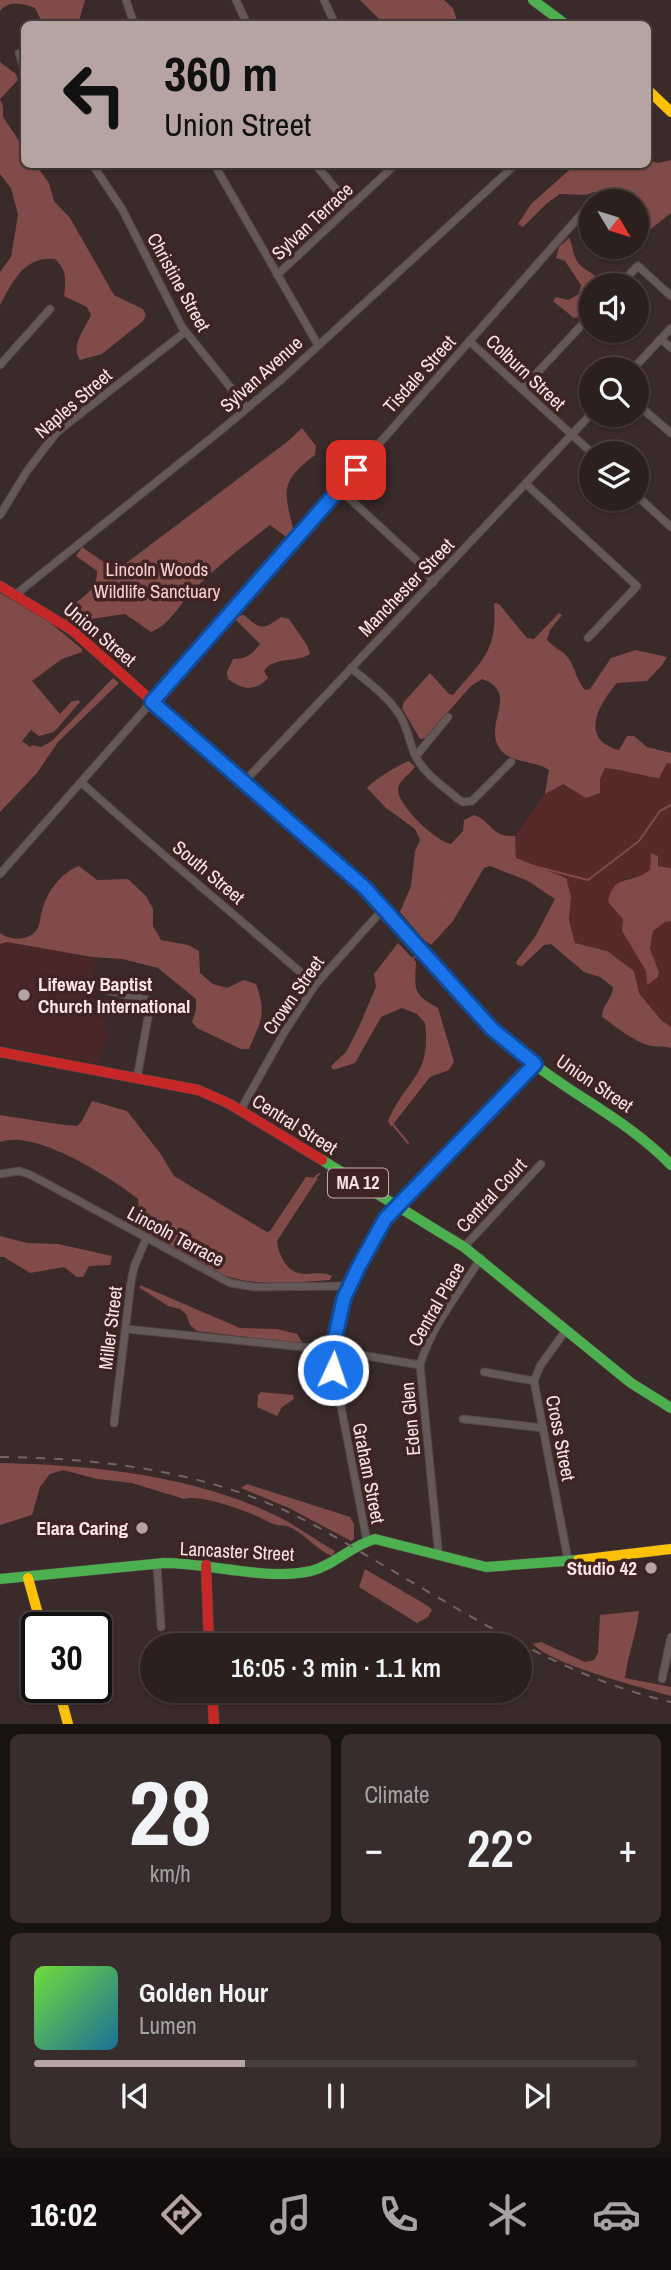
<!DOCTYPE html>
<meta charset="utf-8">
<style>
:root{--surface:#2c201f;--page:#382d2c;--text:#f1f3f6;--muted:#a6a3a4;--line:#483e3d;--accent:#b6a4a3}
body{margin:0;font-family:"Archivo Narrow",sans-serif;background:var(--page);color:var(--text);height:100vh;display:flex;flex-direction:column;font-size:26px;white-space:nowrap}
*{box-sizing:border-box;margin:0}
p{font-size:23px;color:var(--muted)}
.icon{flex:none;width:38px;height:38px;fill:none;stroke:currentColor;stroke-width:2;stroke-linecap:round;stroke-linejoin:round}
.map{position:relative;height:1724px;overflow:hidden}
.details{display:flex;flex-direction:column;gap:10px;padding:10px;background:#181211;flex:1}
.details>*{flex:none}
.guide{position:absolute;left:21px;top:21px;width:630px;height:147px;border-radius:10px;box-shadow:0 2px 5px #0004,0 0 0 2px var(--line);background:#b6a4a3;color:#111;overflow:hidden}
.needle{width:46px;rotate:128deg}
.fabs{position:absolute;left:579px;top:189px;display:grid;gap:14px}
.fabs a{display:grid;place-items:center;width:70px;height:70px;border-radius:50%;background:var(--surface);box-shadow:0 2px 5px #0004,0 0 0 2px var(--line);font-size:35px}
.speed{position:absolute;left:21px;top:1612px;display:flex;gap:14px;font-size:35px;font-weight:700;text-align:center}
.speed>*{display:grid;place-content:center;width:91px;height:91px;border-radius:50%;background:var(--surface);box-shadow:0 2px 5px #0004,0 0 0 2px var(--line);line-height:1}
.speed .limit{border:4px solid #111;border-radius:10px;background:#fff;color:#111}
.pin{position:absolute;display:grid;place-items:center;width:60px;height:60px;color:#fff;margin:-30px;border-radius:14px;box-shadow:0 4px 10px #0006}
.me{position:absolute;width:77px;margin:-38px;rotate:3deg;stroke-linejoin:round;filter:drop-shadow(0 0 5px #0008)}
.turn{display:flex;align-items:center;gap:24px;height:147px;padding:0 28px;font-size:32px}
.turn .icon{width:91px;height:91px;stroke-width:2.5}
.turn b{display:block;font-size:49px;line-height:60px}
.big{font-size:52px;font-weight:600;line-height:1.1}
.details .card{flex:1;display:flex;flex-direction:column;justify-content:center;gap:10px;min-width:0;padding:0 24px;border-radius:10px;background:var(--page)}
.details .dial{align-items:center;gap:0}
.dial b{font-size:91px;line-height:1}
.song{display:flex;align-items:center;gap:21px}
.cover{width:84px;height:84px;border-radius:10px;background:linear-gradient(135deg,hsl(100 70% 55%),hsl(200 70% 35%))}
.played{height:7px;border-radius:4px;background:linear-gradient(90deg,var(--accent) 35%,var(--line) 35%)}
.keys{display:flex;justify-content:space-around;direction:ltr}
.heat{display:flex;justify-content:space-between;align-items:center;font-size:38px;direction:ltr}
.details .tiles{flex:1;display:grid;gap:10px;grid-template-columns:1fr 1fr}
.card:last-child{grid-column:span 2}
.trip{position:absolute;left:140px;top:1633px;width:392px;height:70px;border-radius:35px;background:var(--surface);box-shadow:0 2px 5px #0004,0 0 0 2px var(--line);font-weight:600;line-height:70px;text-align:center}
.menu{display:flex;height:112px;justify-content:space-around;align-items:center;background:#120d0c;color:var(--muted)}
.menu .icon{width:49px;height:49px}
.menu .on{color:var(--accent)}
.menu b{font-size:32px;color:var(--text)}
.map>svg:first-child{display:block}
</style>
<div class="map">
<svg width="671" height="1724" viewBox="0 0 671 1724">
<rect width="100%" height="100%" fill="#3a2a29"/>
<path fill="#492727" d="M7,942l88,15 -3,37 16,38 -9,32 -99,-20v-100z"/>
<path fill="#582929" d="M667,762l4,2v104l-13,-2 -8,-8v12l-5,4 -21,5 -16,23 15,17 -1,12 24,40 2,13 10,-7 1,-5 -9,-23 3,-18 12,-9 6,-1v106l-10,-7 -54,-69 -32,-8 -6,-23 2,-24 -5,-18 -51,-20v-22l30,-42 18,-10 37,-5 5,-11 15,1 21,7z"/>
<g fill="#814b49">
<path d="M0,0h85l-7,24h-35l-8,-16c-12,-4 -25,-8 -35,3z"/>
<path d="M360,0h84l9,8 5,16h-77l-2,-5z"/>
<path d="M0,62l16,12 2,6 -18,19 3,7v11l21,31v16l12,1 13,18 5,18 16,17 44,77 29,14 3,6 -3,6 -41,33 -22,6c-10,-14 5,-31 11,-45l-4,-8 -23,-11c2,-16 3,-26 -9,-37 -31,-3 -42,22 -55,46v-33l11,-15 7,-42 -7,-27 -11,-14z"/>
<path d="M648,160l10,3 13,-3v53l-34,27v-21l8,-5 -3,-14 -22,-9 -26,1 -8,3 -26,-1 -14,10 -23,23 -5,-3 13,-20 44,-39 73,-1z"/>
<path d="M569,238c5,9 3,19 11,27 7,7 17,9 21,18l-9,2 -1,16 -7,15 -10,2 -21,-17 3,-4 12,3 11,-6 2,-9 -16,-24 -9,-3 3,-11z"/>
<path d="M302,428l14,18 -1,9c-36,27 -31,36 -21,77l-5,7 -19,-14c-27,21 -56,43 -80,69 -13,14 -20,30 -39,38l-26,-18 -34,5 -14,9 -11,-8 -5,-7c15,-11 37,-21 36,-42l-21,-15 6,-9 23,16 20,1 162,-122z"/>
<path d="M0,593l48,28 34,28v3l-20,7 -30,22 28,33 11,-12 8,-2 1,2 -26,30 -15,4 -8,-6 -9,11 8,6 2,-2 9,2 11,-6 61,-63 6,5 -61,59 -21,31 -37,39z"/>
<path d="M494,603l5,1 28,34 7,1 25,-26 3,2 -12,15 -3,10c6,7 18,12 22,19 7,11 6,18 16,31l5,-1 21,-31 25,-8 31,7 -5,8 -15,16 -30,2c-19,22 -38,56 2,67l8,-14h7l13,11 24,6v11l-4,-1 -8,15c-19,-2 -36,-9 -54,-10l-5,11v14l-14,5 -23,-14 -18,10 4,-24c-14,-10 -38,-6 -49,-21 -18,-25 21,-56 -18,-70l-11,7 -46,52 -5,1 -18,-31 2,-6 26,-29 19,21 4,1c28,-34 45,-43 41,-92z"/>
<path d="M244,615c17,15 19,15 37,2l8,2 18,26 3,9c-14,9 -36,2 -46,17l4,7c-13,14 -26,12 -40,1l-1,-7 6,-13c13,0 19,-4 27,-15l-24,-24 2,-4z"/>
<path d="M409,761l6,6c-5,7 -16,13 -17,22 -1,16 38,53 53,55l12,-13 1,-11 10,-5c19,7 16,22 41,21l1,22 50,20 5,18 -2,24 6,23 32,8 27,20 5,22 22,27 10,7v21c-9,-3 -15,0 -23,-3 -17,-5 -31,-18 -46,-28 -1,-11 11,-18 11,-30l-13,-10 -16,-5 -33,-28 -7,1 -22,21 -5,-1 -1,-3 19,-25 20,-38 -27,-18 -38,-15 -6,2 -31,53 -22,24 -7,-5 -24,-28 11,-26 4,-35 5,-11 -5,-11 -29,-21 -19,-20c5,-7 33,-24 42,-27z"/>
<path d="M79,866l18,14 31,-1 18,17 7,13v17l8,14 27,5 11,6 1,22 13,11 14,4 17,-8 12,4c11,31 5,36 -7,65h-8l-44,-21 -5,-6 4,-12v-11l-38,-31 -36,-9 -30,-2 -85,-15 -7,2v-11c9,7 26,8 35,-1 5,-5 5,-15 7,-21 5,-20 19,-38 37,-45z"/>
<path d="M398,943l18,19c-1,28 -4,32 22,46l16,54 -5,8 -19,7 -39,50 -3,-6c17,-41 44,-45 37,-98l-8,-9 -15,-6 -21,9 -26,46 -22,7 -2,-4 15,-14 12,-23 18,-42 -2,-13z"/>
<path d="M92,1101l35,10 33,42 14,23 93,56 3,-1 36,-54 12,1 -41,63c1,12 8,28 21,32 12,3 23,-3 34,3l-2,4c-34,3 -73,7 -107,-5 -30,-11 -57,-31 -85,-47 -3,-10 2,-19 0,-29 -28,-22 -103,-70 -138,-57v-27l76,12 6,-6z"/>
<path d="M0,1236l27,7 31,1 54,12 -2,9 -21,1 -6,11h-6l-13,-10 -34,6 -26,-16h-4z"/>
<path d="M140,1285l100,43 37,1 20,5 5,8 -8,1 -97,-12 -7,-6 -4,-11 -6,-5 -12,-3 -28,-18z"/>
<path d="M261,1392l32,3 1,4 -12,8 -5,9 -20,-9 1,-12z"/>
<path d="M0,1463c93,2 194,12 279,54 19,10 37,23 56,34l-3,5c-16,-6 -28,-24 -45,-30 -3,-1 -7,0 -10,-1 -7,-2 -14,-6 -20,-9 -17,-7 -57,-22 -73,-17l-52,-16 -35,-4 -34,-9 -13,4 -10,13 -8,28 -32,10z"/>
<path d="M247,1484l103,33 4,7v15l-3,2 -62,-33 -48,-20z"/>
<path d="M365,1569l63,37 4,4 -4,7 -11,6 -58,-36z"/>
<path d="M639,1611c-2,22 -11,43 -14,67l46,9v9c-30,-9 -119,-31 -138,-52l8,-2 44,20 9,-2 4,-7 2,-38z"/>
</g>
<path fill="#814947" d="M651,853l7,3v10l13,2v53l-6,1 -12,9 -3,18 9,23 -1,5 -11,8 -1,-14 -24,-40 1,-12 -15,-17c5,-29 25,-18 42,-32z"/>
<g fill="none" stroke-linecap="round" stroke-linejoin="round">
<g stroke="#814947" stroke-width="2">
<path d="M0,634l54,-2"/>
<path d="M431,941c23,-35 20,-45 12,-85l26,-23 45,28 74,19 51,-39 21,-30 11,-6"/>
<path d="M0,1121l93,7 60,28 17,27 30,20 68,35 34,-49 17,-15"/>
<path d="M408,1143l-18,-22 44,-63 -6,-39 -19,-18 -6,-26 12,-19"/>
</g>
<defs>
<g id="street">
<path d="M126,0l8,24"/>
<path d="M236,0l11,24"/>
<path d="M324,0l11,24"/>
<path d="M19,53l5,16"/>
<path d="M92,164l30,45 60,118 65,81"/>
<path d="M214,164l104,181"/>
<path d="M315,164l35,42"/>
<path d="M277,275l119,-111"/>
<path d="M619,285l19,-19 33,30"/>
<path d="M661,339l10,9"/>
<path d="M469,341l123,112"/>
<path d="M0,365l50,-56"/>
<path d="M633,369l38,-41"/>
<path d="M522,389l70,-75"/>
<path d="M637,404l34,29"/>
<path d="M526,484l111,102 -49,52"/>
<path d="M339,489l86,79 8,15"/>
<path d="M637,496l34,31"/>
<path d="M0,515l27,-44 30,-39 128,-100"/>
<path d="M15,595l205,-164 62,-52 234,-215"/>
<path d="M351,668c17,14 36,28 48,46 9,13 10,28 16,41 9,19 28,31 43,44l5,3 9,-1 39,-39"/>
<path d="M416,756l32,-39"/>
<path d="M82,783c76,69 156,134 233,202"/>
<path d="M243,783l349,-370"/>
<path d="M0,874l592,-672"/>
<path d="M101,989l50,12 -14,77"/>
<path d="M240,1111l45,-80 30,-46 70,-78"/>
<path d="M0,1174l19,-3 12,4 199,108 24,4 95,-1"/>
<path d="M464,1247l77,-83"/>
<path d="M126,1329l206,21 88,15 18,183 -3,6"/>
<path d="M566,1330l-26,36 -6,15 34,179"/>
<path d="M420,1365c11,-38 40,-74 61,-107"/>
<path d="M484,1372l50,9"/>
<path d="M463,1419l80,9"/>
<path d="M114,1423l17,-141 3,-15 12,-28"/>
<path d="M367,1541l-35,-181 12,-62 15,-32 31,-53 145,-149"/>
<path d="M157,1565l4,62"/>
<path d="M662,1679l9,-42"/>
</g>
<g id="fast">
<path d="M533,0l32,24"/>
<path d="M428,958c30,33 59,68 93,96 48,40 106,65 150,111"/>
<path d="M322,1160l142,87 167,136 40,25"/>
<path d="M0,1579l164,-16c47,0 102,18 147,8 24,-6 41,-26 64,-32l111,28 92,-7"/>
</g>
<g id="slow">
<path d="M648,90l23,22"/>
<path d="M217,759l147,128 64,71"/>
<path d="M578,1560l93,-11"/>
<path d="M28,1578l14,50"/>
<path d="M58,1687l10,37"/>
</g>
<g id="jam">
<path d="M0,586l72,44 145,129"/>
<path d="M0,1052l198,38 30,13 94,57"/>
<path d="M206,1565l3,80"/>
<path d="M212,1690l2,34"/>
</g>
</defs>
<use href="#street" stroke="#534645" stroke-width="9"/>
<use href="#fast" stroke="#534645" stroke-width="11"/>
<use href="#slow" stroke="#534645" stroke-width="11"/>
<use href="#jam" stroke="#534645" stroke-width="11"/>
<use href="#street" stroke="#645958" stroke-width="7"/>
<use href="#fast" stroke="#4caf50" stroke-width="10"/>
<use href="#slow" stroke="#ffc107" stroke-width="10"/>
<use href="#jam" stroke="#c62828" stroke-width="10"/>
<path stroke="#716665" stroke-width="2" stroke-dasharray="9 9" stroke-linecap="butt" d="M0,1457c97,1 197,13 286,54 30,14 60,32 88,49 94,54 190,118 297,142"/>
</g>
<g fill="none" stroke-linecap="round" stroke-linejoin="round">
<defs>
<path id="route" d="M333,1370l-1,-20 12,-52 15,-32 26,-47 150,-155 -43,-35 -128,-142 -212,-185 204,-232"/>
</defs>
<use href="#route" stroke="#114b97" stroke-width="18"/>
<use href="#route" stroke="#1a73e8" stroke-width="12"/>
</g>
<g fill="#b6a4a3" stroke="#402423" stroke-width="2.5">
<circle cx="24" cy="995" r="7"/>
<circle cx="142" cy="1528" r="7"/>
<circle cx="651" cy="1568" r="7"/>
</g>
<g text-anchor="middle" stroke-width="7" stroke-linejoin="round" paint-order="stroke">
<rect fill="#402423" stroke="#c2abaa" stroke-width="2" x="328" y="1168.5" width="60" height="29" rx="5"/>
<g font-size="18" font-weight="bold" fill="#f9e5e4">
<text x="358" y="1189">MA 12</text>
</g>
<g font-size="19" fill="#f9e5e4" stroke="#402423">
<text transform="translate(312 221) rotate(-43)" y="7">Sylvan Terrace</text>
<text transform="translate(179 282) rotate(61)" y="7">Christine Street</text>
<text transform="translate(526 372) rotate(43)" y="7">Colburn Street</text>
<text transform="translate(261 374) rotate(-42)" y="7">Sylvan Avenue</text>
<text transform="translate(419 374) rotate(-48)" y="7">Tisdale Street</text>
<text transform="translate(73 403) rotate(-41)" y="7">Naples Street</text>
<text transform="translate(406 587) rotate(-46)" y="7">Manchester Street</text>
<text transform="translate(100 634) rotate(40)" y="7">Union Street</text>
<text transform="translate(209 872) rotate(40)" y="7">South Street</text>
<text transform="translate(293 995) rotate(-55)" y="7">Crown Street</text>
<text transform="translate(595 1083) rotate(34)" y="7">Union Street</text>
<text transform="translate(295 1124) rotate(32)" y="7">Central Street</text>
<text transform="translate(491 1195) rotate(-47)" y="7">Central Court</text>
<text transform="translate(176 1236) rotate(28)" y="7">Lincoln Terrace</text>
<text transform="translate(436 1304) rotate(-60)" y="7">Central Place</text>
<text transform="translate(110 1328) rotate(-83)" y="7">Miller Street</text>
<text transform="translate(410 1419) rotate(-95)" y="7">Eden Glen</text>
<text transform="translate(561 1438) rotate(79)" y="7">Cross Street</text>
<text transform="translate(369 1473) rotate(79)" y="7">Graham Street</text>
<text transform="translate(237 1551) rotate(3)" y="7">Lancaster Street</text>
</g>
<g font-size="19" fill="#f7d0ce" stroke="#402423">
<text x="157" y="576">Lincoln Woods<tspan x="157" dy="22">Wildlife Sanctuary</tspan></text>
</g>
<g font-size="19" font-weight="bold" fill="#f9e5e4" stroke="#402423" text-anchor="end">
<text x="38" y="991" text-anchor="start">Lifeway Baptist<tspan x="38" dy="22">Church International</tspan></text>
<text x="128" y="1535">Elara Caring</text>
<text x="637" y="1575">Studio 42</text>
</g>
</g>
</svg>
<div class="fabs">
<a><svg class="needle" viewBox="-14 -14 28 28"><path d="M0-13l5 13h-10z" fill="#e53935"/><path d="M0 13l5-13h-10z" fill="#a6a3a4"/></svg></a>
<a><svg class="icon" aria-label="sound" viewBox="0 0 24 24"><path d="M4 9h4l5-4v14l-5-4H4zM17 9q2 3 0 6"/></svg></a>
<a><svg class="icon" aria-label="search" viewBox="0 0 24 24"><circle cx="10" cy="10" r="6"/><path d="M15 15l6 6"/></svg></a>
<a><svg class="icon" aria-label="layers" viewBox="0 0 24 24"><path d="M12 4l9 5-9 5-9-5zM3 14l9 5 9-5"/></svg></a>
</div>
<div class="speed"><div class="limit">30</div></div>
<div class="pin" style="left:356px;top:470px;background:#d93025"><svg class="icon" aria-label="arrive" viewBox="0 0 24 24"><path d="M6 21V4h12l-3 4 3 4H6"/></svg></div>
<svg class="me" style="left:333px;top:1370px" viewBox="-20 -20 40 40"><circle r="17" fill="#1a73e8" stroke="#fff" stroke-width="3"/><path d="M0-11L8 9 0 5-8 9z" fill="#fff"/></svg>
<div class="trip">16:05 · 3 min · 1.1 km</div>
<div class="guide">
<div class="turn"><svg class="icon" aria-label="left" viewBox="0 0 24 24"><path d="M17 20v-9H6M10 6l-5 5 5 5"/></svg><div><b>360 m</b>Union Street</div></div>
</div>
</div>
<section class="details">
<div class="tiles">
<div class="card dial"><b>28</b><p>km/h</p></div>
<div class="card"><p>Climate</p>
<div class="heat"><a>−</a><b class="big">22°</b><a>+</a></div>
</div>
<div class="card">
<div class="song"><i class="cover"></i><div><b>Golden Hour</b><p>Lumen</p></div></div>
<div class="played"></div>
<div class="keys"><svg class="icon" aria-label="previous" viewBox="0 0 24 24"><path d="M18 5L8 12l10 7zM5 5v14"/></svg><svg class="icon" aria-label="pause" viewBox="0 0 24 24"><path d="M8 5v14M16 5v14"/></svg><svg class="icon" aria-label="next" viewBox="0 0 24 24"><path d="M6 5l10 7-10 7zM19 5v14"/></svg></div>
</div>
</div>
</section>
<nav class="menu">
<b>16:02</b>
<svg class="icon on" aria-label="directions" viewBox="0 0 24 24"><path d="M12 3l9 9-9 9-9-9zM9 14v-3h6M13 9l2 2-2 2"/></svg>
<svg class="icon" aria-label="music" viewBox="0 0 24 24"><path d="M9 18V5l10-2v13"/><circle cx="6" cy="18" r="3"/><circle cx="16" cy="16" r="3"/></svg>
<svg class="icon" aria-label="phone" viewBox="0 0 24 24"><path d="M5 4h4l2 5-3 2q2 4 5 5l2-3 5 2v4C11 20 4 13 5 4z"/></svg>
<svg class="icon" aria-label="climate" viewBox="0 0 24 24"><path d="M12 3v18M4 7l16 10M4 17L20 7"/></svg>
<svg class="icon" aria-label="car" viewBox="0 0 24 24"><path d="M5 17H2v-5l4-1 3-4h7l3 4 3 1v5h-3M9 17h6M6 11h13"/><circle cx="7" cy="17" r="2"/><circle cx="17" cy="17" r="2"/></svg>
</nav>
